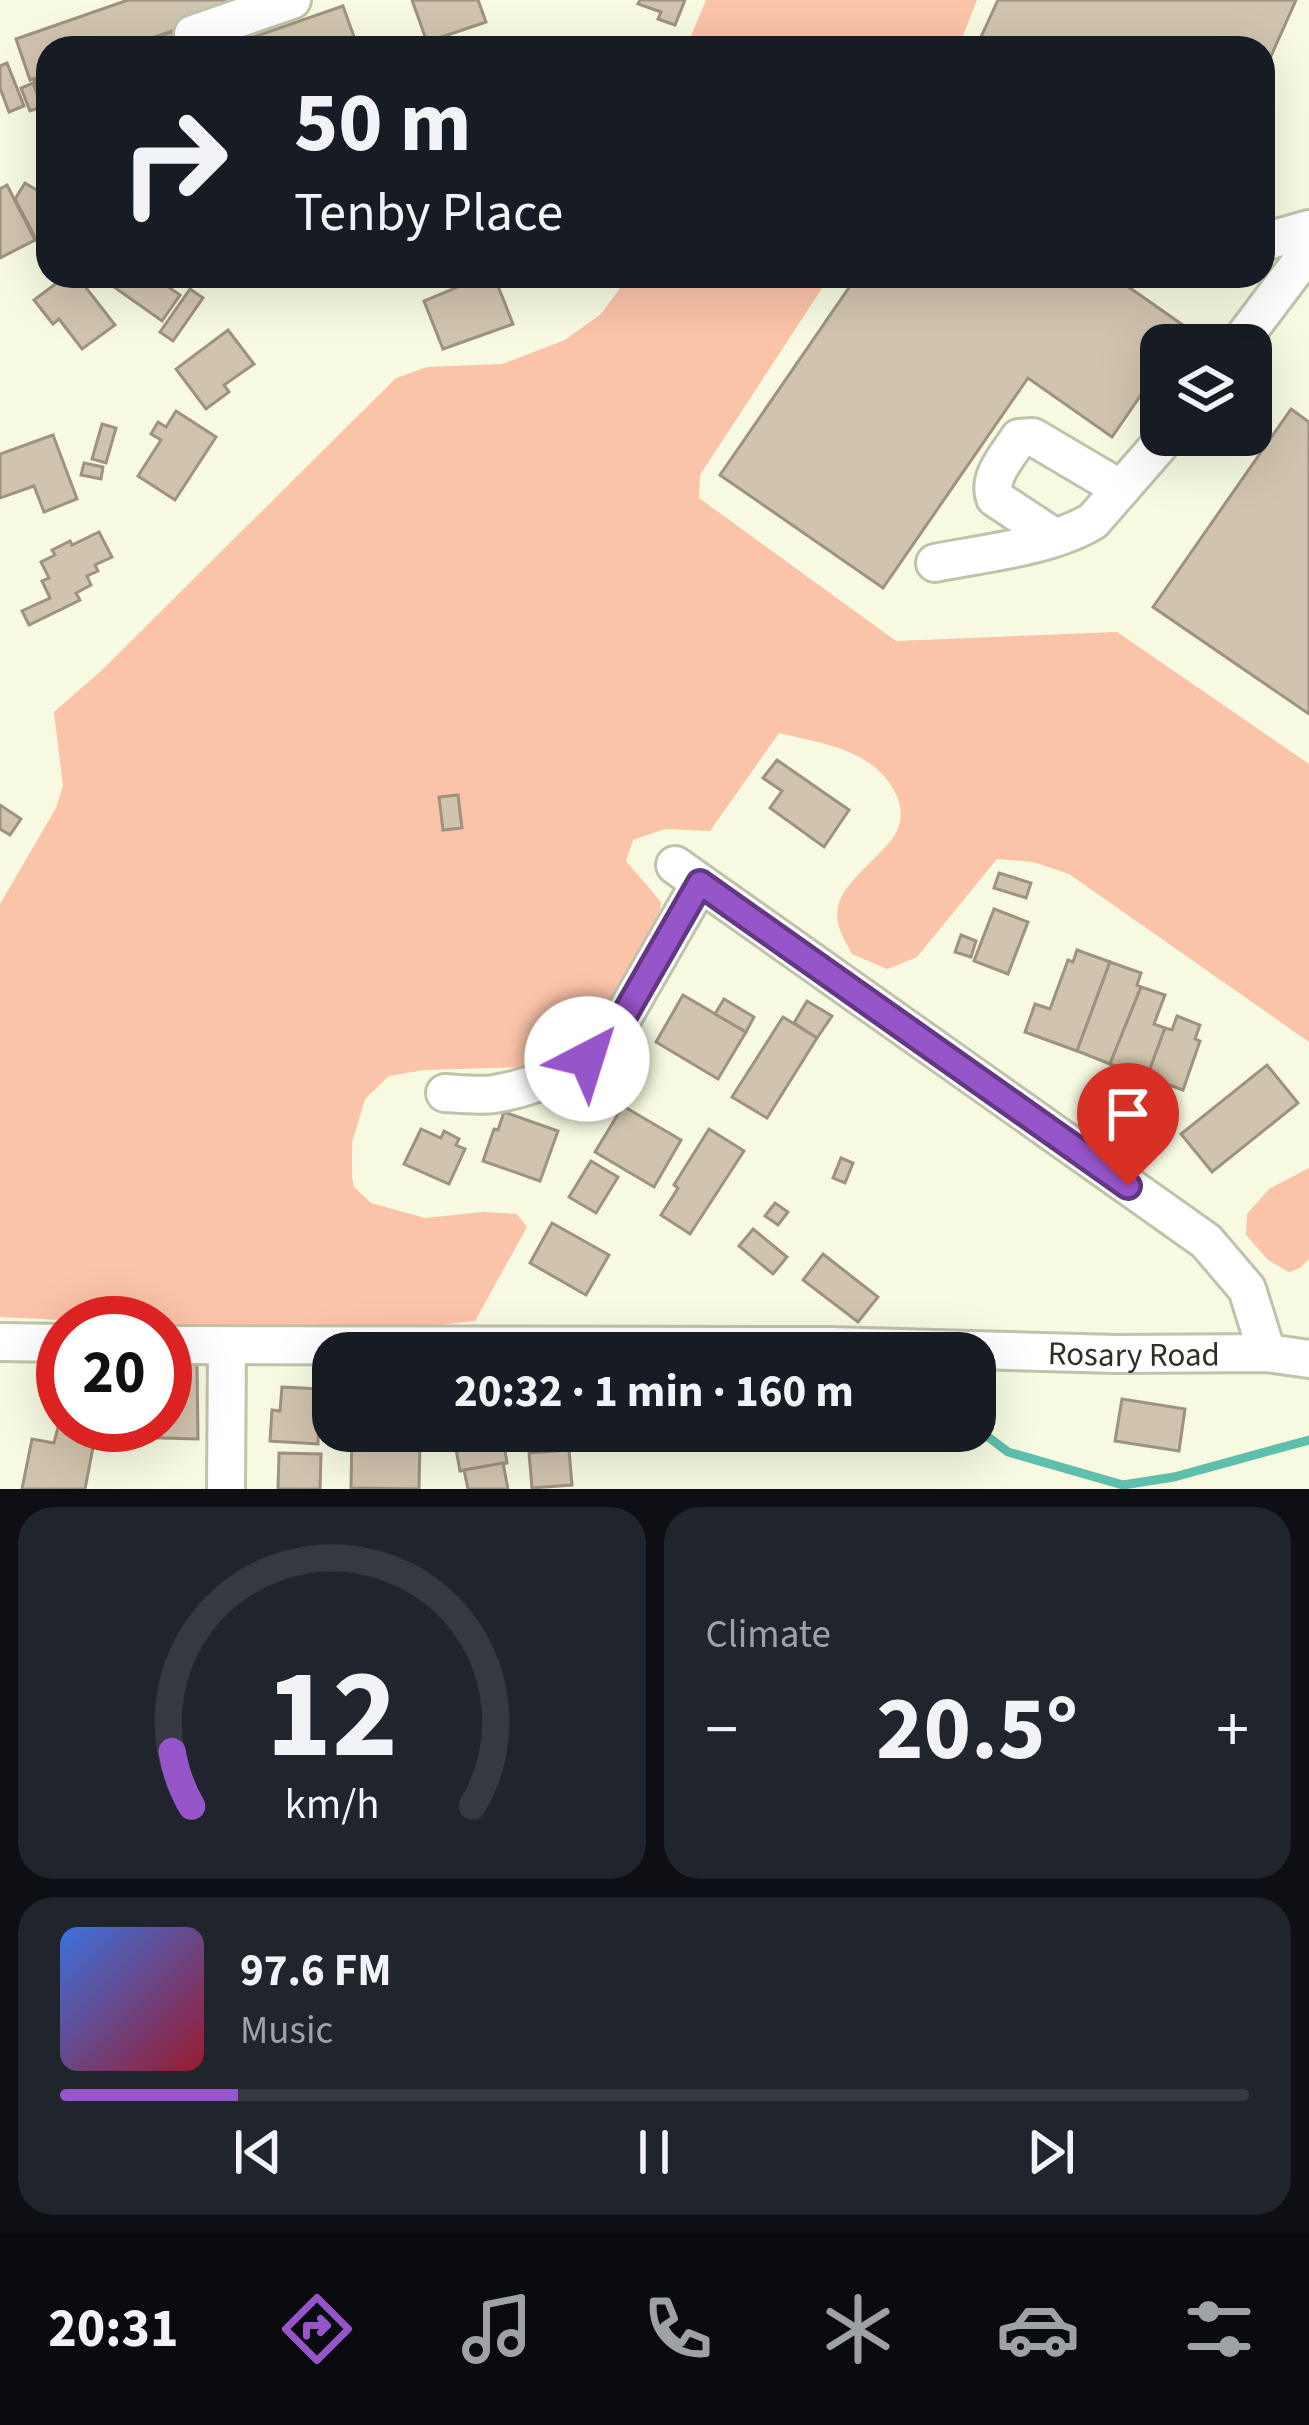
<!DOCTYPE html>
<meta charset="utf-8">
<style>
:root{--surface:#171b24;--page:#20242c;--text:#f1f3f6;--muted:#9ea1a6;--line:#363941;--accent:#9755ca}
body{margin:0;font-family:"Source Sans 3",sans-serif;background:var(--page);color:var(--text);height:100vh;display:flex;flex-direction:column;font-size:45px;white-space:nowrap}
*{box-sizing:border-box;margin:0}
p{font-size:39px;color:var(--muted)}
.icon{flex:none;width:66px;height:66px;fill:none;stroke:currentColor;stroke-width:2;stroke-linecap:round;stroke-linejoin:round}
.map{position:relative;height:1489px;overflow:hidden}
.details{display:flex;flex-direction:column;gap:18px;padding:18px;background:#0d0f14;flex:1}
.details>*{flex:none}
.guide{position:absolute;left:36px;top:36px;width:1239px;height:252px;border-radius:36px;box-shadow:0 12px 48px #0002;background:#171b24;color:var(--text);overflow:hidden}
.controls{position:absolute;left:1140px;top:324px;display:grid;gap:24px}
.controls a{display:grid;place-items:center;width:132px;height:132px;border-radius:24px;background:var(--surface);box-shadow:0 12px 48px #0002;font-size:60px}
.speed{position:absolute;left:36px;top:1296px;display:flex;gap:24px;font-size:60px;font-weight:700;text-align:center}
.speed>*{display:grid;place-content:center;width:156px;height:156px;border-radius:50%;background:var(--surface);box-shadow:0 12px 48px #0002;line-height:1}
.speed .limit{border:18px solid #d22;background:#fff;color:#111}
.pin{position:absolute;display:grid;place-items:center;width:102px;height:102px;color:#fff;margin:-123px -51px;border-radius:50% 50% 50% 0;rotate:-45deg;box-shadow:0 0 12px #0007}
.pin .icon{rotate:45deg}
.me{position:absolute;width:132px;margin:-66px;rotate:40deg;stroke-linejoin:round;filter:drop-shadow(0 0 9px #0008)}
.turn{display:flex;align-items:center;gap:42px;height:252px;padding:0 60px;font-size:54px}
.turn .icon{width:156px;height:156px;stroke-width:2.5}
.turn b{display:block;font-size:84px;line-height:102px}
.big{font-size:90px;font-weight:700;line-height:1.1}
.details .tile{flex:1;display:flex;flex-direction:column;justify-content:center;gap:18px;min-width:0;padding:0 42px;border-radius:36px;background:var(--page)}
.details .dial{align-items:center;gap:0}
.dial svg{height:312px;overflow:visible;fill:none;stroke:var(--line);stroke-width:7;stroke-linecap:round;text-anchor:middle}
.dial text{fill:var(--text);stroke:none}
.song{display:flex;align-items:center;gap:36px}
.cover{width:144px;height:144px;border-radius:18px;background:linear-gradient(135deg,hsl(220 70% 55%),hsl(350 70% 35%))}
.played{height:12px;border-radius:6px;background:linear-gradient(90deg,var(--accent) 15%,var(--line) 15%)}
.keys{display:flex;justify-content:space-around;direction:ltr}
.heat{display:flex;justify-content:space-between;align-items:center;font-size:66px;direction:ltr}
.details .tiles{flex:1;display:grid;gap:18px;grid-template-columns:1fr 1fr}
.tile:last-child{grid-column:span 2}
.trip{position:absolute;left:312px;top:1332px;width:684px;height:120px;border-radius:36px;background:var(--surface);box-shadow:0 12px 48px #0002;font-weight:700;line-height:120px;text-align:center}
.menu{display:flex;height:192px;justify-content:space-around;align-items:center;background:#090b0e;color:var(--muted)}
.menu .icon{width:84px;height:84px}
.menu .selected{color:var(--accent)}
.menu b{font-size:54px;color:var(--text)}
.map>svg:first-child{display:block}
</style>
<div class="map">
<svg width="1309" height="1489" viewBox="0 0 1309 1489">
<rect width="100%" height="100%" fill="#f7fae1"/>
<g fill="#fbc3a8">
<path d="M706,0h271l-19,48h-272z"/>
<path d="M629,276h201l-130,199 -1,23 197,143 221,-9 192,132v278l-240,-168 -36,-12 -36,-3 -80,98 -30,12 -35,-15c-9,-17 -19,-32 -13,-51 7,-22 39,-45 53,-64 10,-13 11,-28 5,-43 -22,-47 -73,-52 -118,-63l-69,98 -45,-2 -32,11 -7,21 35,41 -1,11 -52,96 -35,42 -42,16 -107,3 -35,6 -24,23 -13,44v34l2,10 17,16 54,15 58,-6 34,2 10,13 -52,94 -54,6h-215l-206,-10v-413l56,-96 7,-22 -9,-74 46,-40 296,-294 31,-11 75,-3 63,-24 36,-26z"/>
<path d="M1309,1168v91l-9,9 -11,4 -21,-12 -22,-25 1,-21 22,-25z"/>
</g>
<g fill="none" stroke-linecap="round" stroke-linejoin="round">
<path stroke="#5dbfac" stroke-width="9" d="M975,1427l33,25 115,33 51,-8 135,-37"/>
</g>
<g fill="#d1c4ae" stroke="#9f927e" stroke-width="3">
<path d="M128,0h98l4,11 -107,37h-75v26l-18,6 -14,-41z"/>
<path d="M412,0h66l8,22 -59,20z"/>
<path d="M640,0h45l-10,25 -17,-6 3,-7 -23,-8z"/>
<path d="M998,0h298l-33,74v-26h-287z"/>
<path d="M343,6l15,42h-136z"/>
<path d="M172,32l6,16h-51z"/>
<path d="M7,63l17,43 -15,6 -9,-24v-22z"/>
<path d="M48,75v32h-4l-10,-27z"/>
<path d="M33,83l9,24 -12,4 -9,-23z"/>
<path d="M25,183l23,14v43l-3,5 -8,-4 -22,-42z"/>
<path d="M7,185l28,55 -35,18v-69z"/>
<path d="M66,276h11l38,49 -33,24 -23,-30 -6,5 -19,-24z"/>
<path d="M105,276h48l27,19 -18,26 -59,-42z"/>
<path d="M484,276h10l19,48 -70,25 -19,-48z"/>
<path d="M857,276h256l74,52 -11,17h-15v21l-49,71 -84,-59 -145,210 -163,-113z"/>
<path d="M190,289l13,9 -30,43 -13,-9z"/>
<path d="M228,330l26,34 -30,21 5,7 -23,17 -30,-40z"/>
<path d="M1291,409l18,13v292l-156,-107z"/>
<path d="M176,411l40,26 -41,63 -37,-24 23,-36 -10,-6 7,-12 8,5z"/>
<path d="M102,424l14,4 -10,35 -14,-4z"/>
<path d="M53,435l24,64 -33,13 -10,-26 -34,12v-44z"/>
<path d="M84,463l19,4 -2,12 -20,-4z"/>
<path d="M99,532l13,25 -17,8 3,6 -11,5 4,9 -15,8 4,7 -51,25 -7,-14 28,-13 -8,-17 7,-3 -8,-16 14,-7 -3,-5 18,-9 2,4z"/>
<path d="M777,760l72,50 -25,37 -54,-39 12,-17 -19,-13z"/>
<path d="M458,795l4,33 -19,2 -4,-33z"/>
<path d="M0,805l21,14 -11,16 -10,-6z"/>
<path d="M999,873l32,10 -5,15 -32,-10z"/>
<path d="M994,909l34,13 -20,52 -34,-13z"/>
<path d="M961,935l15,6 -5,16 -16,-5z"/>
<path d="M1077,950l33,12 -33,89 -52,-19 10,-28 15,5 18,-49 5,2z"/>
<path d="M1110,962l31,11 -4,12 4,2 -31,77 -33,-13z"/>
<path d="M1141,987l24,8 -11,29 11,4 -18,49 -37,-13z"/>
<path d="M683,995l63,37 -28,47 -62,-37z"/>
<path d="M724,999l30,18 -8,15 -31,-18z"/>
<path d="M807,1001l25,15 -15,22 -23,-15z"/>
<path d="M1177,1016l23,9 -5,14 5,2 -17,49 -36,-13 18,-49 7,2z"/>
<path d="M783,1017l34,21 -50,80 -35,-21z"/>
<path d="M1267,1065l31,38 -86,69 -31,-38z"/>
<path d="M623,1106l58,34 -27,47 -59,-35z"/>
<path d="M504,1112l54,19 -18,50 -57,-20 11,-32 4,1z"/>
<path d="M421,1129l20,9 3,-7 15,8 -3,6 9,4 -16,35 -45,-20z"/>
<path d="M709,1129l35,22 -54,83 -29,-19 17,-27 -4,-3z"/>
<path d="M841,1158l12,5 -8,20 -12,-5z"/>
<path d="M591,1161l27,16 -22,36 -27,-16z"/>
<path d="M775,1203l13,9 -10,13 -13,-9z"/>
<path d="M552,1223l57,32 -23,40 -56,-32z"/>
<path d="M753,1229l34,28 -14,17 -34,-28z"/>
<path d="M823,1254l55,43 -20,25 -55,-42z"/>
<path d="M165,1362h32l1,77 -75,-2v-12h42z"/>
<path d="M282,1387l38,2 -2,55 -48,-3 2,-31 8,1z"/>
<path d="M1122,1399l63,10 -6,42 -64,-10z"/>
<path d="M58,1427l30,6 -2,7 8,2 -9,47h-63l10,-50 22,4z"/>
<path d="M352,1431h28v7l40,1 -1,50 -68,-1z"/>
<path d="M465,1431h37l5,32 -47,8 -7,-38z"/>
<path d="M569,1450l3,35 -40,3 -3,-35z"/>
<path d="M279,1453l42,1 -1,35h-42z"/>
<path d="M503,1463l5,26h-40l-4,-19z"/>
</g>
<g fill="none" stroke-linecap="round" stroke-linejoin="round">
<defs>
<g id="minor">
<path d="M193,34l99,-34"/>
<path d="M1263,242l46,-13"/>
<path d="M1238,345l71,-94"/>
<path d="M1054,537l-59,-39c-8,-21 13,-42 24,-60l14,-1 88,52"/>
<path d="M935,563c49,-10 115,-16 158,-42l75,-86"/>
<path d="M675,865l531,376 41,48 20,64"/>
<path d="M445,1093c16,1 34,3 49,1 43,-7 83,-26 116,-54l90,-157"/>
<path d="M0,1342l63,1"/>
<path id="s1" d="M165,1345l664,1 288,8 150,-1 42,6"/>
<path d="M226,1489l1,-143"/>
</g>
</defs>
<use href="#minor" stroke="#c0c3ab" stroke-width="42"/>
<use href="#minor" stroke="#fff" stroke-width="36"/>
</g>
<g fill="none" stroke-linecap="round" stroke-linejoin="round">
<defs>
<path id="route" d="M587,1059l23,-19 90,-157 428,303"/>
</defs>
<use href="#route" stroke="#623783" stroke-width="30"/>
<use href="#route" stroke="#9755ca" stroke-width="21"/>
</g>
<g text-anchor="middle" stroke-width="9" stroke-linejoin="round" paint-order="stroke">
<g font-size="33" fill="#2e2f25" stroke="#fff">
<text dy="12" stroke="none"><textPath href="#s1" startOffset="969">Rosary Road</textPath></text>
</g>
</g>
</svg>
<div class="controls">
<a><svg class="icon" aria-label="layers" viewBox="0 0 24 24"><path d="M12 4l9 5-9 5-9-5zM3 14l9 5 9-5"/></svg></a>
</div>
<div class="speed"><div class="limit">20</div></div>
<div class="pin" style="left:1128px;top:1186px;background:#d93025"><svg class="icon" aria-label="arrive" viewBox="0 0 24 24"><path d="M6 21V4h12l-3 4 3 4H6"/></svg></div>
<svg class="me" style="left:587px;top:1059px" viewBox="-20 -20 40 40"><circle r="19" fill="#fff"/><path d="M0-13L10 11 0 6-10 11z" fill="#9755ca"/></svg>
<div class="trip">20:32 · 1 min · 160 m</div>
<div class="guide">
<div class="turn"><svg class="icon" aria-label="right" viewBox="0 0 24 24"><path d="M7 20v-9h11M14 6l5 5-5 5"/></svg><div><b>50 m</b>Tenby Place</div></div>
</div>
</div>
<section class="details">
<div class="tiles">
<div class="tile dial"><svg viewBox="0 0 100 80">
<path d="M14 69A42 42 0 1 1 86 69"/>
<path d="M14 69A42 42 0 0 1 9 55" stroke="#9755ca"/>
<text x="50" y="56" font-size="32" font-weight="700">12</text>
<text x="50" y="72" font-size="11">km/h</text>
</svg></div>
<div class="tile"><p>Climate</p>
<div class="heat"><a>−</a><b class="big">20.5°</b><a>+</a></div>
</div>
<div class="tile">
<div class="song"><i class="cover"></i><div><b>97.6 FM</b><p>Music</p></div></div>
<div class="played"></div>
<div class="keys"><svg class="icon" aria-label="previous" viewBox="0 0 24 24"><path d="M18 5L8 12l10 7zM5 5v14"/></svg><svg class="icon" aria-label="pause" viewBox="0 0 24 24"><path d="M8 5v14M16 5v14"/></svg><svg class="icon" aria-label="next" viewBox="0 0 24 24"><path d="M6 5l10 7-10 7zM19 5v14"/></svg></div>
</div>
</div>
</section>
<nav class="menu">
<b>20:31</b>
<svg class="icon selected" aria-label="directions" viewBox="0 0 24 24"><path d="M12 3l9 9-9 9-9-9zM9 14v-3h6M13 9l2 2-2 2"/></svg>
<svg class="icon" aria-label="music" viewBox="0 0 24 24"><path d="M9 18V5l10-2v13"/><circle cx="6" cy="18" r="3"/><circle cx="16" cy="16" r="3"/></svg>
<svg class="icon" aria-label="phone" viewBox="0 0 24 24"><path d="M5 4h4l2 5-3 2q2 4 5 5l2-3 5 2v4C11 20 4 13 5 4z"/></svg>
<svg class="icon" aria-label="climate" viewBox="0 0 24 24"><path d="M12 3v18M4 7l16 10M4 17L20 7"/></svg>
<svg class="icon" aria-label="car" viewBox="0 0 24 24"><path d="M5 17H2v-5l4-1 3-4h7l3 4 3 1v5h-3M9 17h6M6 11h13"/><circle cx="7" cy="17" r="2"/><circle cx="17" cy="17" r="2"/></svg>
<svg class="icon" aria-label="filters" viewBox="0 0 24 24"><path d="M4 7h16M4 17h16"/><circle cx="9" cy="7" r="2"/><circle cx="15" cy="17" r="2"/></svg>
</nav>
